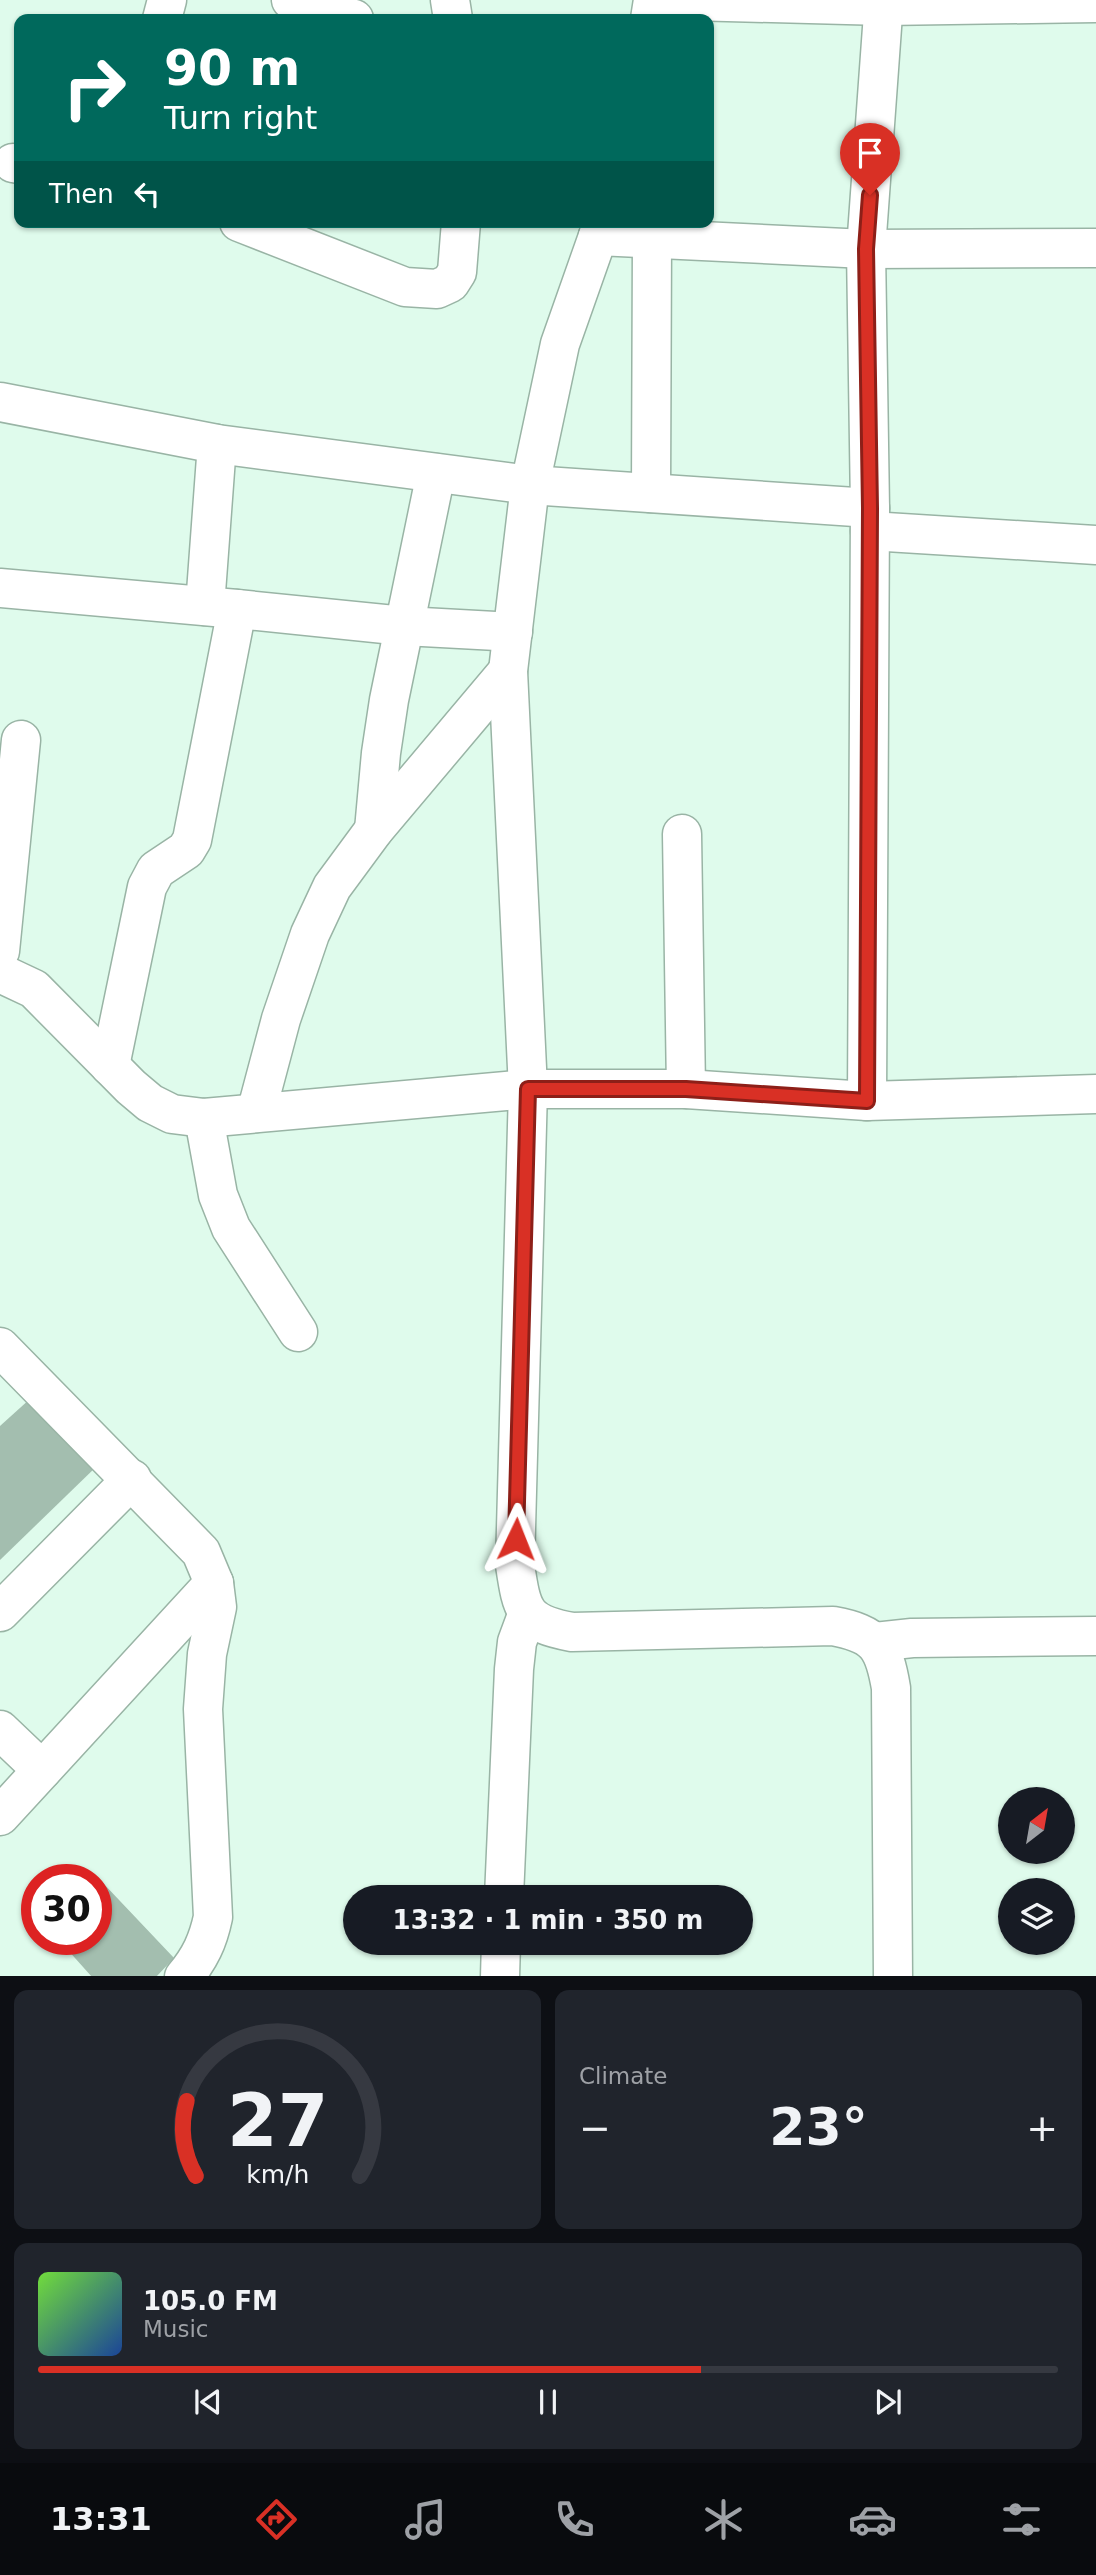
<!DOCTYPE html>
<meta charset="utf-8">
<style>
:root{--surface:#171b24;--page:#20242c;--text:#f1f3f6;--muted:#9ea1a6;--line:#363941;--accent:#d93025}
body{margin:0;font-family:"DejaVu Sans",sans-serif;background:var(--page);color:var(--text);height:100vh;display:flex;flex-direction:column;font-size:26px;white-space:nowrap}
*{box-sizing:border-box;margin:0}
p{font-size:23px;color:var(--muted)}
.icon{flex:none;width:38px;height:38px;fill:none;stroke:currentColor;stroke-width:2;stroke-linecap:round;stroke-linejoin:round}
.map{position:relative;height:1976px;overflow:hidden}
.drawer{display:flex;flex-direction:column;gap:14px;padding:14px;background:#0d0f14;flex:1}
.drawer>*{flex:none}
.top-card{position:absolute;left:14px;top:14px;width:700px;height:214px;border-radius:14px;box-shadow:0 2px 5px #0004;background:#00695c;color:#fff;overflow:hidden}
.needle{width:46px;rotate:31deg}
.fabs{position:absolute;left:998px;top:1787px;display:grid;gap:14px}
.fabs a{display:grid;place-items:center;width:77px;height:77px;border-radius:50%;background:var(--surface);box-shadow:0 2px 5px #0004;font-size:35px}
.speed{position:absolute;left:21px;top:1864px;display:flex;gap:14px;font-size:35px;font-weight:700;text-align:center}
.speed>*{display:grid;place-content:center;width:91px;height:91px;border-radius:50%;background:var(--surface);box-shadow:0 2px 5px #0004;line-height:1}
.speed .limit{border:10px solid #d22;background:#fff;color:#111}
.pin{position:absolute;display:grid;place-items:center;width:60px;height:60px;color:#fff;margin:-72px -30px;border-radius:50% 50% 50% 0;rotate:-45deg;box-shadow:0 0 7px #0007}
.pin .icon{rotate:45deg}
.me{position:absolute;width:77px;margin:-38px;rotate:2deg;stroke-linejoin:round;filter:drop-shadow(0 0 5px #0008)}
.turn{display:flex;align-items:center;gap:24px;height:147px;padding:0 35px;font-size:32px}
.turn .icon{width:91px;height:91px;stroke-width:2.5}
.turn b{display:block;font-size:49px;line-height:60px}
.then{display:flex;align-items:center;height:66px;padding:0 35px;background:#0003;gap:14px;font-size:26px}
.big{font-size:52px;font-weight:800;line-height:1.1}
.drawer .widget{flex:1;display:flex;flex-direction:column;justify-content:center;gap:10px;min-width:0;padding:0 24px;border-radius:14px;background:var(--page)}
.drawer .dial{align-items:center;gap:0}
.dial svg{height:182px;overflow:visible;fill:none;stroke:var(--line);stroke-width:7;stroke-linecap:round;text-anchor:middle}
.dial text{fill:var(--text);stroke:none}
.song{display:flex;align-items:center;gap:21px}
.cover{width:84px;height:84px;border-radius:10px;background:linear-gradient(135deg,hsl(100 70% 55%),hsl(220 70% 35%))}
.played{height:7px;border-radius:4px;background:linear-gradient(90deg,var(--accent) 65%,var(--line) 65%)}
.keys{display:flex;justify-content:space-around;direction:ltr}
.heat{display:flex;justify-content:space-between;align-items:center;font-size:38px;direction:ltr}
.drawer .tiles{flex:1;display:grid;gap:14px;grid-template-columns:1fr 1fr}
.widget:last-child{grid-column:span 2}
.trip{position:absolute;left:343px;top:1885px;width:410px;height:70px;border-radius:35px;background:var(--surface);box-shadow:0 2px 5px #0004;font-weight:800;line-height:70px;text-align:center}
.menu{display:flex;height:112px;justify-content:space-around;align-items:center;background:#090b0e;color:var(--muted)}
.menu .icon{width:49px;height:49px}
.menu .active{color:var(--accent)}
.menu b{font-size:32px;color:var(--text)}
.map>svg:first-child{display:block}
</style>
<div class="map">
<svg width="1096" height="1977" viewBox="0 0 1096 1977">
<rect width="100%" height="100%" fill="#dffbec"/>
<g fill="#a3beaf">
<path d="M31,1398l68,66 -99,96v-134z"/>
<path d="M102,1882l72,76 -18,19h-64l-34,-38h38v-50z"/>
</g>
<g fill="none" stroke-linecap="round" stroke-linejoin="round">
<defs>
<g id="street">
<path d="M291,0l63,19"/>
<path d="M450,0l3,19"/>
<path d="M162,19l5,-19"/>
<path d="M650,19l3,-19 231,6 212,-3"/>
<path d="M13,163l6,1"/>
<path d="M239,222l166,65 32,2 13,-6 7,-11 4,-50"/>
<path d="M603,222l-43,122 -30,141 -22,186 20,418 -13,476c7,47 9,58 57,67l261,-6c43,8 51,20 58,62l2,289"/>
<path d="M598,236l268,13 230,-1"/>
<path d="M0,402l217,42 313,41 340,23"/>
<path d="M651,493l1,-255"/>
<path d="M870,531l226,14"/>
<path d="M0,588l237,21 167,17 109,6"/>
<path d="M205,606l12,-162"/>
<path d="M374,830l7,-77 8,-53 47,-227"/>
<path d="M682,834l4,255"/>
<path d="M0,951l21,-211"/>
<path d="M0,973l34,16 97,98 19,16 22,11 32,4 324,-29h158l181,12 229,-7"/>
<path d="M110,1066l37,-179 9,-17 30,-20 6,-10 45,-231"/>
<path d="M867,1101l3,-593 -4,-259 18,-249"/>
<path d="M256,1113l25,-94 29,-85 22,-47 42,-57 134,-159"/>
<path d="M204,1118l14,77 13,33 67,104"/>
<path d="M0,1347l201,205 13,31 3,24 -10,47 -4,55 10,208c-5,24 -13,41 -29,60"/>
<path d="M0,1612l132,-133"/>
<path d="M875,1642l37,-4 184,-2"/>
<path d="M0,1730l42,40"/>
<path d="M0,1816l214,-233"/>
<path d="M504,1897l10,-228 3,-27 10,-27"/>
<path d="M500,1977l1,-35"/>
</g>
</defs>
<use href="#street" stroke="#99b4a5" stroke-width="41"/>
<use href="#street" stroke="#fff" stroke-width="38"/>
</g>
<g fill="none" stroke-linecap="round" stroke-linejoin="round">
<defs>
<path id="route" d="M516,1539l12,-450h158l181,12 3,-593 -4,-259 4,-54"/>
</defs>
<use href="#route" stroke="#8d1f18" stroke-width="18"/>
<use href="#route" stroke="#d93025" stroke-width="12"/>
</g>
</svg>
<div class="fabs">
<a><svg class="needle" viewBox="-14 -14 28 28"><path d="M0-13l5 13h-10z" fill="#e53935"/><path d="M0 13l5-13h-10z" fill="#9ea1a6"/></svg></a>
<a><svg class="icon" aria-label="layers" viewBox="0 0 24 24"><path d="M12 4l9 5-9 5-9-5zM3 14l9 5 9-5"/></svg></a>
</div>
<div class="speed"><div class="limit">30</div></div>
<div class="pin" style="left:870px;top:195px;background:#d93025"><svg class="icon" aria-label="arrive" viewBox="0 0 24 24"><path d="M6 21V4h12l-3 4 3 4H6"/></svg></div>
<svg class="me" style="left:516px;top:1539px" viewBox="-20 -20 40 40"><path d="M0-17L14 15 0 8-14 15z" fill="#d93025" stroke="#fff" stroke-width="4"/></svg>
<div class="trip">13:32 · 1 min · 350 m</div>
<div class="top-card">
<div class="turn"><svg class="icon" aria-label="right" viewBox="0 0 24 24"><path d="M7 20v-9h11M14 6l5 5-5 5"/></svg><div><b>90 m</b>Turn right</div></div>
<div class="then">Then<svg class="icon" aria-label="left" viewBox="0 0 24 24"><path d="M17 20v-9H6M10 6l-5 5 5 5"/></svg></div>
</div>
</div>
<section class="drawer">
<div class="tiles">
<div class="widget dial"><svg viewBox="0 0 100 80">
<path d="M14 69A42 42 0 1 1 86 69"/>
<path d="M14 69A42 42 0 0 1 10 36" stroke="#d93025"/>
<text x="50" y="56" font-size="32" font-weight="700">27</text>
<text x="50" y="72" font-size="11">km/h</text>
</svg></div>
<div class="widget"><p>Climate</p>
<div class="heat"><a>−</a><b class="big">23°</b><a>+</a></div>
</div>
<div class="widget">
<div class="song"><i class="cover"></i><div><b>105.0 FM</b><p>Music</p></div></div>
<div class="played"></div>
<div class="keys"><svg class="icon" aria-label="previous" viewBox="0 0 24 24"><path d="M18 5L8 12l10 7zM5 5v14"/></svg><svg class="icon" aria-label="pause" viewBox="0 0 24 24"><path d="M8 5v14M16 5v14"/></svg><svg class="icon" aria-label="next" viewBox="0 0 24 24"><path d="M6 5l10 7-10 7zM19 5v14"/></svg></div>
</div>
</div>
</section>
<nav class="menu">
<b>13:31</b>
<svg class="icon active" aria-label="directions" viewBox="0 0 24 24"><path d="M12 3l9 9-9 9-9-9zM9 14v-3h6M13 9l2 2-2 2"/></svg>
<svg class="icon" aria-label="music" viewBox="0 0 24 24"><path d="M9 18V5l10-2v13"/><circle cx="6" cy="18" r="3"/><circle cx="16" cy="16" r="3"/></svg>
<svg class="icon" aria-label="phone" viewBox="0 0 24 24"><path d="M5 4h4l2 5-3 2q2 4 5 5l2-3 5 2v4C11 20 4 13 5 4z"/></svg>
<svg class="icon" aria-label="climate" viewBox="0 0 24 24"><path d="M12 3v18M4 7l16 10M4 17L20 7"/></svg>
<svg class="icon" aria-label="car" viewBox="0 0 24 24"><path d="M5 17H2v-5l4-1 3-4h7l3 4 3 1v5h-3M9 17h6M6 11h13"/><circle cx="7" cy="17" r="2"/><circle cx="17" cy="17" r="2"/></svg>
<svg class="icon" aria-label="filters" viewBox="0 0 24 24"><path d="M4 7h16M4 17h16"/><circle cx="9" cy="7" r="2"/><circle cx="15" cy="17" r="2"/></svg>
</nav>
